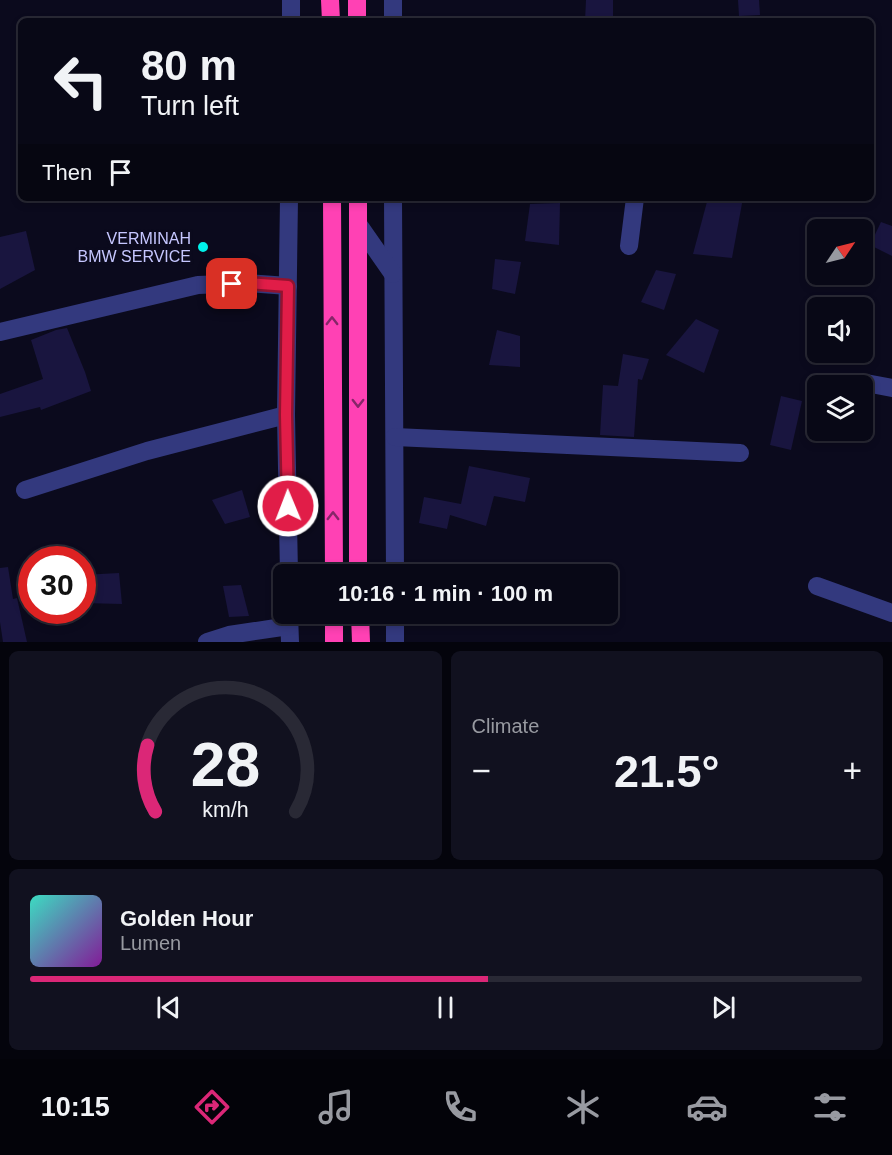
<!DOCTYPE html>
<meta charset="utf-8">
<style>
:root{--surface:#080816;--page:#11111f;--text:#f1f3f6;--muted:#989aa1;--line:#292935;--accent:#db2777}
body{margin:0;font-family:Helvetica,sans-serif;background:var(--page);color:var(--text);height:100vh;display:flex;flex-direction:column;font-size:22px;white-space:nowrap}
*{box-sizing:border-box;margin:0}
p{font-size:20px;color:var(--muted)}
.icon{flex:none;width:33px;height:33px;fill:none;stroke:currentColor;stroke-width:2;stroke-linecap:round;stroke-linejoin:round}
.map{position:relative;height:642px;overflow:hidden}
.drawer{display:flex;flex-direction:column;gap:9px;padding:9px;background:#04040c;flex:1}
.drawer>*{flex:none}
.guide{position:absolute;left:18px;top:18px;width:856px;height:183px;border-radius:9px;box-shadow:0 3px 9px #0003,0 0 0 2px var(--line);background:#080816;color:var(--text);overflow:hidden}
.needle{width:39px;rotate:55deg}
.fabs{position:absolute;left:807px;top:219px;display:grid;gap:12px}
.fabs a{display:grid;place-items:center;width:66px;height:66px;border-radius:9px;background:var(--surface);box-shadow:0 3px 9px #0003,0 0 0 2px var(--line);font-size:30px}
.speed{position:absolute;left:18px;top:546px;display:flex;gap:12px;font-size:30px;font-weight:700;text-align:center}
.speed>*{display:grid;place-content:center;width:78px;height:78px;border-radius:50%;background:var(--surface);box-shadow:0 3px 9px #0003,0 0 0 2px var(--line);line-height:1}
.speed .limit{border:9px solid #d22;background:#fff;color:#111}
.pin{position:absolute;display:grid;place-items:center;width:51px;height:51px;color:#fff;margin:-26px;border-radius:12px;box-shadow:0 3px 9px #0006}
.me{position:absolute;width:66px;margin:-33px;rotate:359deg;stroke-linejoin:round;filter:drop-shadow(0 0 4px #0008)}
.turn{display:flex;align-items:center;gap:21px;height:126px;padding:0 24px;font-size:27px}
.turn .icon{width:78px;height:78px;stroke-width:2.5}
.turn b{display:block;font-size:42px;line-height:51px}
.then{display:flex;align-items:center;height:57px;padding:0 24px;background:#0003;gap:12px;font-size:22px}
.big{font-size:45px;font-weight:600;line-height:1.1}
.drawer .card{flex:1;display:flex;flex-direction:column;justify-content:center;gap:9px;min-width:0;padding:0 21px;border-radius:9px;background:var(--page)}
.drawer .dial{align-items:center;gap:0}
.dial svg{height:156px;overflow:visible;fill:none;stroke:var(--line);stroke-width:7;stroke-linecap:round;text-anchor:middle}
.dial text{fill:var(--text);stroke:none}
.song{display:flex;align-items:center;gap:18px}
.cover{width:72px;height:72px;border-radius:9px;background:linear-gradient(135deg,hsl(170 70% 55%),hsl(290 70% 35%))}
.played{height:6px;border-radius:3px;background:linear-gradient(90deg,var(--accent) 55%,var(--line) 55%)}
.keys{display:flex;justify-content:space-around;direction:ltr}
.heat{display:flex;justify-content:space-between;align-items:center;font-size:33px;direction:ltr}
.drawer .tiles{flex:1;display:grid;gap:9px;grid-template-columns:1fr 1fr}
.card:last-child{grid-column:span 2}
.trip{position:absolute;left:273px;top:564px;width:345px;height:60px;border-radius:9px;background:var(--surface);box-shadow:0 3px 9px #0003,0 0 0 2px var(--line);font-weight:600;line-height:60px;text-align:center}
.menu{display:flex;height:96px;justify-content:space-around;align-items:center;background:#030309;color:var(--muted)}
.menu .icon{width:42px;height:42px}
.menu .selected{color:var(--accent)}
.menu b{font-size:27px;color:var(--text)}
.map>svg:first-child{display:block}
</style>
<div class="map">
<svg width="892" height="642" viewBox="0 0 892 642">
<rect width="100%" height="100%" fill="#0b0a1d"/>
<g fill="#19153f">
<path d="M586,0h27v21h-28z"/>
<path d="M738,0h21l1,15 -21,1z"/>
<path d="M708,198h35l-11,60 -39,-4z"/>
<path d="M560,203l-1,42 -34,-4 5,-37z"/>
<path d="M881,222l11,4v30l-22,-11z"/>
<path d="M26,231l9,39 -35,19v-52z"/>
<path d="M495,259l26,3 -6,32 -23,-5z"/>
<path d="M656,270l20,4 -12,36 -23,-8z"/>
<path d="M696,319l23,11 -15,43 -38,-18z"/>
<path d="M67,328l18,44 6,19 -50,19 -1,-3 -40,10v-23l43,-15 -12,-39 25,-10z"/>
<path d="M497,330l23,6v31l-31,-2z"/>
<path d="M623,354l26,5 -7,21 -4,-1 -4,58 -34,-2 3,-50 15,1z"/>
<path d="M781,396l21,5 -11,49 -21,-5z"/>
<path d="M469,466l61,12 -5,24 -31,-6 -8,30 -36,-11 -3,14 -28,-6 5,-26 37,7z"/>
<path d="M242,490l8,27 -25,7 -13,-24z"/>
<path d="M8,567l5,32 4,-1 10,44h-24l-3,-20v-54z"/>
<path d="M119,573l3,31 -40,-1v-28z"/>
<path d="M241,585l8,31 -20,1 -6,-31z"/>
</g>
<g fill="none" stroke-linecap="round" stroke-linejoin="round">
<g stroke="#33397e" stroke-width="18">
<path d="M393,0v21"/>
<path d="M291,21v-21"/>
<path d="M393,198l2,376"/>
<path d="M358,224l35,50"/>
<path d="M629,246l6,-48"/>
<path d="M0,332l198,-47 50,-2 40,3"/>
<path d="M866,383l26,5"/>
<path d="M395,437l345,16"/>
<path d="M25,490l122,-39 139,-36"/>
<path d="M289,574l-3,-159 3,-217"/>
<path d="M817,586l75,27"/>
<path d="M289,614l1,28"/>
<path d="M395,614v28"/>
<path d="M207,642l22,-7 60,-9"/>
</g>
<g stroke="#ff41b4" stroke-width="18">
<path d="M330,0l1,21"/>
<path d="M357,0v21"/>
<path d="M332,198l2,376"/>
<path d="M358,198v376"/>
<path d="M334,614v28"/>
<path d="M360,614l1,28"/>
</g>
</g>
<defs><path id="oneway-chevron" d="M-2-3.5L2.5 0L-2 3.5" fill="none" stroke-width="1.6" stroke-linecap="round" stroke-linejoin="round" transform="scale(1.5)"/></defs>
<g stroke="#852668">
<use href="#oneway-chevron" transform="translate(332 321) rotate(-90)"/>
<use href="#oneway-chevron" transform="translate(358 403) rotate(90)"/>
<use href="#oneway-chevron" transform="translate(333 516) rotate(-90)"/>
</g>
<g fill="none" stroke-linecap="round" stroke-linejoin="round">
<defs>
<path id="route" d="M232,284l16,-1 40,3 -2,129 2,91"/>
</defs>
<use href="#route" stroke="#92132f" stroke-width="15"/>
<use href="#route" stroke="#e11d48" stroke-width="10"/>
</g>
<circle fill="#00f1ea" stroke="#0b0a1d" stroke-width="2" cx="203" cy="247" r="6"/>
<g text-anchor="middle" stroke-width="6" stroke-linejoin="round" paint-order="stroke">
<g font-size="16" fill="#c6c7ff" stroke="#0b0a1d" text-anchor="end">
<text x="191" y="244">VERMINAH<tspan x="191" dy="18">BMW SERVICE</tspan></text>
</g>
</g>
</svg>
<div class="fabs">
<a><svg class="needle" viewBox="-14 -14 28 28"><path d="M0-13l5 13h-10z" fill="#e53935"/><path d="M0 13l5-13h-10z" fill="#989aa1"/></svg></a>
<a><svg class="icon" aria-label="sound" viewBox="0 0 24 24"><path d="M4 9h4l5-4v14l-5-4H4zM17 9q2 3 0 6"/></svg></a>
<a><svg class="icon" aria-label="layers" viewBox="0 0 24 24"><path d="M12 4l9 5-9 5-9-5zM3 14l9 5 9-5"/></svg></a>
</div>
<div class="speed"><div class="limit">30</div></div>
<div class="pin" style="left:232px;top:284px;background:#d93025"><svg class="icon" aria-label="arrive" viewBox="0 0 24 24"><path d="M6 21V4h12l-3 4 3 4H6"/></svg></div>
<svg class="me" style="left:288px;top:506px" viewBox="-20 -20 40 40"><circle r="17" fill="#e11d48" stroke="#fff" stroke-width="3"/><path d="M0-11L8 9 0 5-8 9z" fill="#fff"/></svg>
<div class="trip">10:16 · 1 min · 100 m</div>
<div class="guide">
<div class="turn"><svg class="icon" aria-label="left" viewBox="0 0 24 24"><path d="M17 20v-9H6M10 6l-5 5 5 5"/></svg><div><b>80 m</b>Turn left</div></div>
<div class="then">Then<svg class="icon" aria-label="arrive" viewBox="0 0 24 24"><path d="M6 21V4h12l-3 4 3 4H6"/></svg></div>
</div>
</div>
<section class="drawer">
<div class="tiles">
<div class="card dial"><svg viewBox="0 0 100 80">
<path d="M14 69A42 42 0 1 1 86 69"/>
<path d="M14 69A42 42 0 0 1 10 35" stroke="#db2777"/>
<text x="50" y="56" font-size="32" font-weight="700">28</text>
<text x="50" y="72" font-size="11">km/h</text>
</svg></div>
<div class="card"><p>Climate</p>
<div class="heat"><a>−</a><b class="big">21.5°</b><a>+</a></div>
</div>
<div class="card">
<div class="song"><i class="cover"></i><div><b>Golden Hour</b><p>Lumen</p></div></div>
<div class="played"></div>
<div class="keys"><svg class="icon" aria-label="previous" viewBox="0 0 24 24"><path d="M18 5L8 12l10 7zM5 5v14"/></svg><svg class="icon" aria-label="pause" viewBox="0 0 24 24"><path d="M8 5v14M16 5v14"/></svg><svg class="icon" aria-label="next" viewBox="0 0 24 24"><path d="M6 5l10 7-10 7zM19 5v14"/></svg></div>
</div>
</div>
</section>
<nav class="menu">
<b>10:15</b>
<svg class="icon selected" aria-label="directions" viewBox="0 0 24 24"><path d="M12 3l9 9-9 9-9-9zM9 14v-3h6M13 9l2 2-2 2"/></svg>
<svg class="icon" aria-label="music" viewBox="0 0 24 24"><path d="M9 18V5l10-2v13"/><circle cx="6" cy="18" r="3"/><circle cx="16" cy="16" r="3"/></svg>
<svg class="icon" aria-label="phone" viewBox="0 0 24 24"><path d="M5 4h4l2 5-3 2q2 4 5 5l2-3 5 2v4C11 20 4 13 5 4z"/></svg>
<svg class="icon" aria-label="climate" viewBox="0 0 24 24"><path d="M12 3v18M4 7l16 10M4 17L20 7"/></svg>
<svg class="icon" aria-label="car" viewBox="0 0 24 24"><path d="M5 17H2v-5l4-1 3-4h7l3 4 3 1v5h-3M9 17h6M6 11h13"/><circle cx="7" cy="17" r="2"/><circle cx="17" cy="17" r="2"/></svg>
<svg class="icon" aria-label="filters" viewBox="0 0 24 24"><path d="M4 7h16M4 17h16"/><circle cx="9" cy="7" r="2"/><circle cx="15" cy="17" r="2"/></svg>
</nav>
